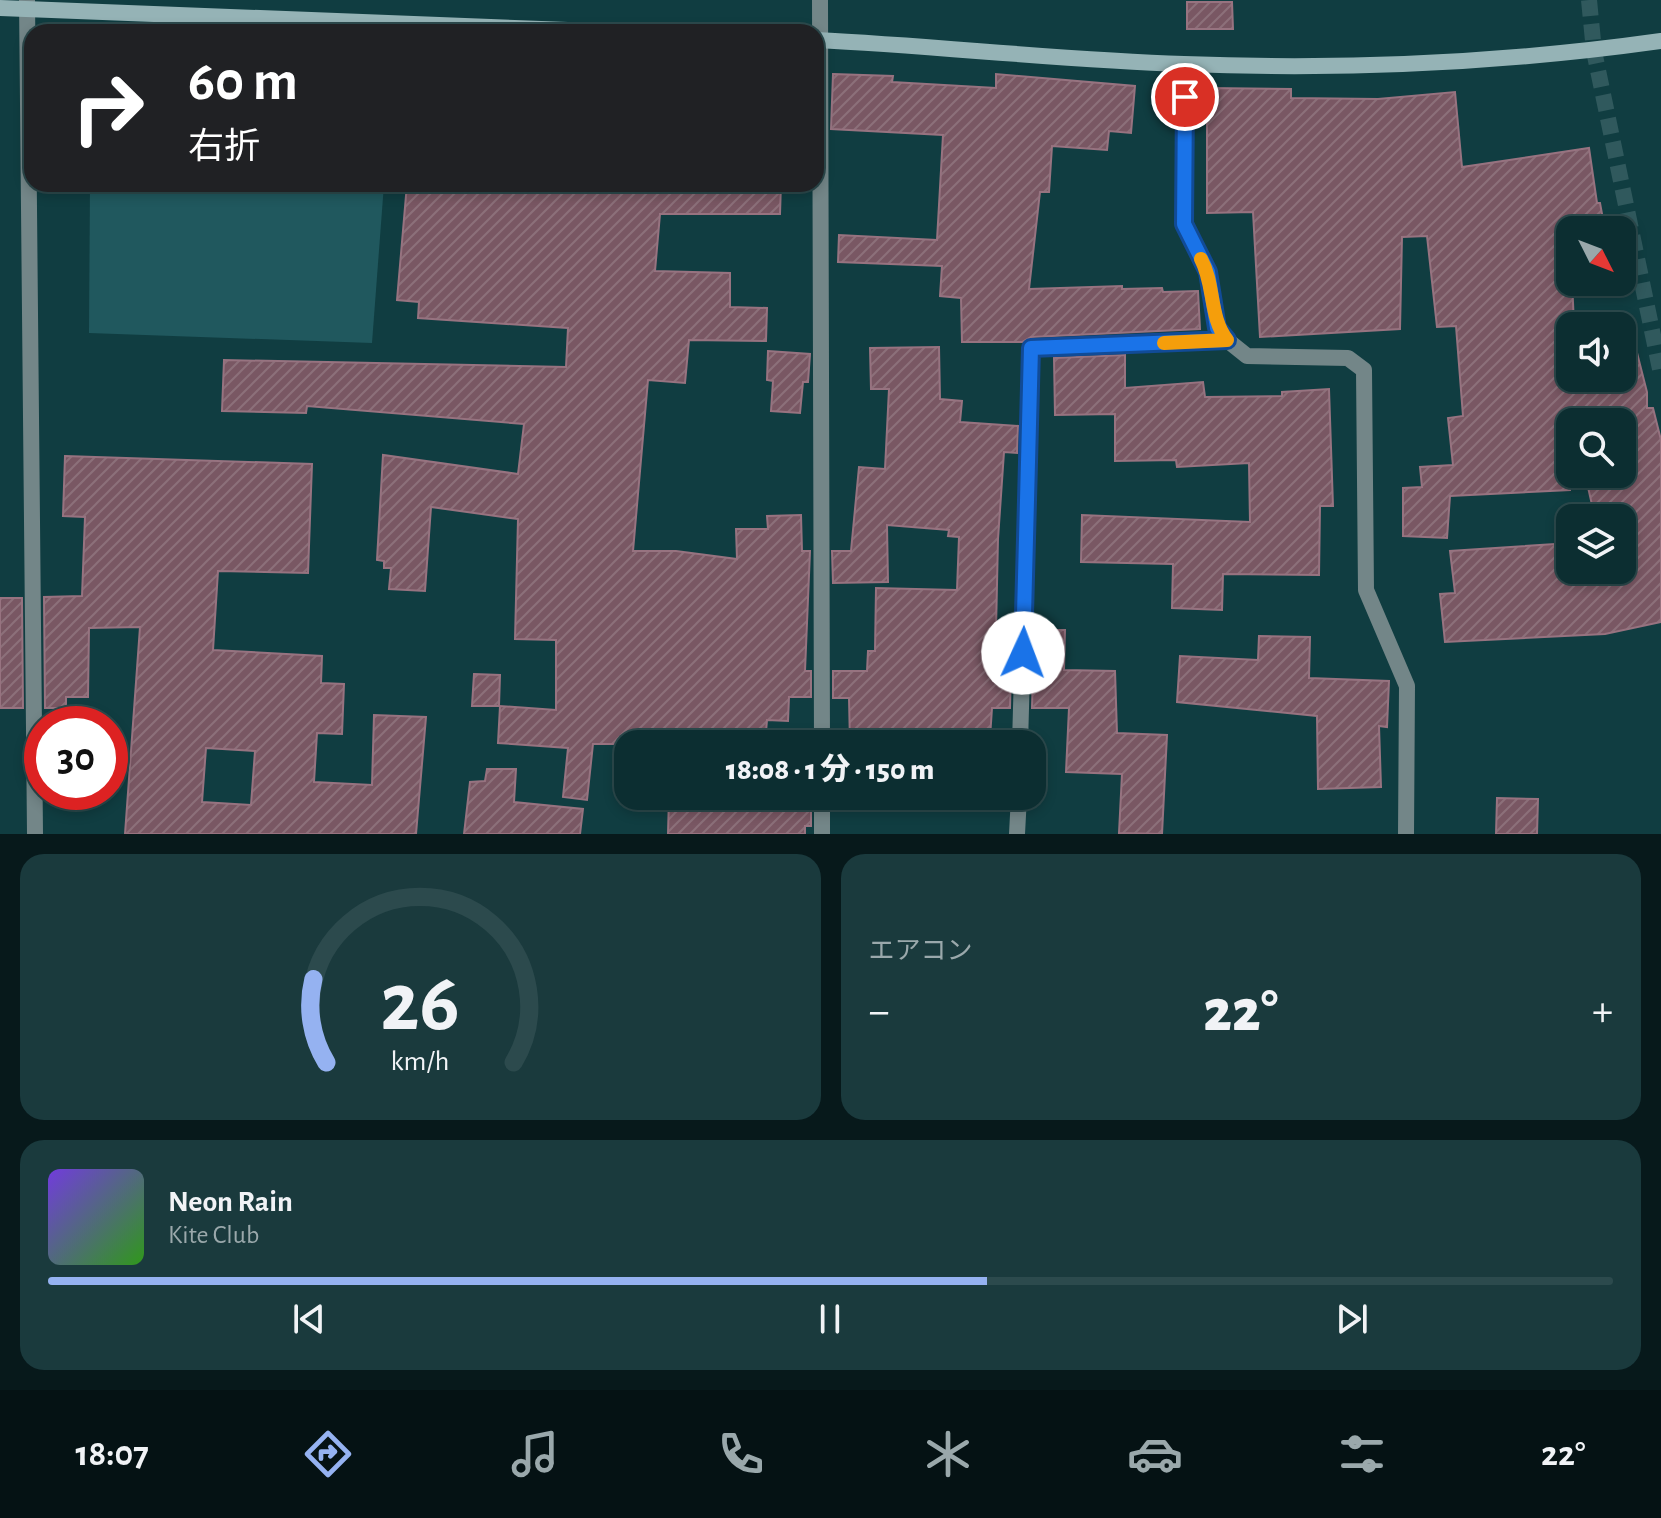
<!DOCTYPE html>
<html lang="ja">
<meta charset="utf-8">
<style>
:root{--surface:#0c2e31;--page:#1a3a3d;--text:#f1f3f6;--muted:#9aa8ab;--line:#2c4a4d;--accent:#95b2f1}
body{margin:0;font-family:"Alegreya Sans","Noto Sans JP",sans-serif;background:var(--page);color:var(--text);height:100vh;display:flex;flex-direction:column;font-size:30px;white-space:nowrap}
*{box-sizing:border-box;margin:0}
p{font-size:26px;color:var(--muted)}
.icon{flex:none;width:44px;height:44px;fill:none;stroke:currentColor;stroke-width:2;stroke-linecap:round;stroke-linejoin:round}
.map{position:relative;height:834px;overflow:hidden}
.side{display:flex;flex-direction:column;gap:20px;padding:20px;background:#07191b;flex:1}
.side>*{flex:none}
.hud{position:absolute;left:24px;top:24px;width:800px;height:168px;border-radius:24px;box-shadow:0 4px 12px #0003,0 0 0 2px var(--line);background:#202124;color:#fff;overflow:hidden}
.needle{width:52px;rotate:132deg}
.controls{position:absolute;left:1556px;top:216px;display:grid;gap:16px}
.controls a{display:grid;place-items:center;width:80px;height:80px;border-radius:16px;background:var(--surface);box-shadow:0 4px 12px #0003,0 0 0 2px var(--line);font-size:40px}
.speed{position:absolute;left:24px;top:706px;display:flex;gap:16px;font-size:40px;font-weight:700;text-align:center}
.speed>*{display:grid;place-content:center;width:104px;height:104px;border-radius:50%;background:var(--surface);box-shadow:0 4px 12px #0003,0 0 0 2px var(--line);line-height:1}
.speed .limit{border:12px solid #d22;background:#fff;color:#111}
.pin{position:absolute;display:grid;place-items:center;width:68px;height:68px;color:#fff;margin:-34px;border:4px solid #fff;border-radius:50%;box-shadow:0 2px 8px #0007}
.me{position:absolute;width:88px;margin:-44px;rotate:2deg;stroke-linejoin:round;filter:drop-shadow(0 0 6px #0008)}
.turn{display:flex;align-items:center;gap:28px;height:168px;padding:0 32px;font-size:36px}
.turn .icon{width:104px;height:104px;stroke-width:2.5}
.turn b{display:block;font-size:56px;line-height:68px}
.big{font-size:60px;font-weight:800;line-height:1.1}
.side .card{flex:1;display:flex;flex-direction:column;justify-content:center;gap:12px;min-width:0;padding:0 28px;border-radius:24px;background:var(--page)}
.side .dial{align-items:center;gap:0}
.dial svg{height:208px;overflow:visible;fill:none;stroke:var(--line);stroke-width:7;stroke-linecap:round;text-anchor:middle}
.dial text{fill:var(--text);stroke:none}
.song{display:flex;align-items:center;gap:24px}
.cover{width:96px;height:96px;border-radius:12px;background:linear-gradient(135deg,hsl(260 70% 55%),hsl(110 70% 35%))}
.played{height:8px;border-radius:4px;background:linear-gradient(90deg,var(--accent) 60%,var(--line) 60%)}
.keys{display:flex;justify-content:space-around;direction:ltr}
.heat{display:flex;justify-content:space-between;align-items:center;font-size:44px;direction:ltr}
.side .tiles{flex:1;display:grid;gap:20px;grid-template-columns:1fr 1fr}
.card:last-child{grid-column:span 2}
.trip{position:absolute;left:614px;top:730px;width:432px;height:80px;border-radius:24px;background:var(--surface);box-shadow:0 4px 12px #0003,0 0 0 2px var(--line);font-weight:800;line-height:80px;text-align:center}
.tabs{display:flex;height:128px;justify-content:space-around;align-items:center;background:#051214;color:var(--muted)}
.tabs .icon{width:56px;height:56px}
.tabs .current{color:var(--accent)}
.tabs b{font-size:36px;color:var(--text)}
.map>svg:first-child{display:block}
</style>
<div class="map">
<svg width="1661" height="834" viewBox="0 0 1661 834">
<defs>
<pattern id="building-hatch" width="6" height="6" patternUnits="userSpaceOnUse" patternTransform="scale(2)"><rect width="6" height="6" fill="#795763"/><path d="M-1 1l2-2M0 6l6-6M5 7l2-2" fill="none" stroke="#8c707a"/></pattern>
</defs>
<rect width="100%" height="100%" fill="#103d41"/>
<path fill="#20585e" d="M90,184h294l-12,159 -283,-10z"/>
<g fill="url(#building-hatch)" stroke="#977380" stroke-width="2" fill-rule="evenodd">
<path d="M1187,2h45l1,27h-46z"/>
<path d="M833,74l60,2 -1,6 104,6v-14l139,12 -4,47 -22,-2 -2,19 -55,-4 -3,46h-9l-11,97 93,-3v3l40,-1 1,4 35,-1 2,38 -169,8 -9,5h-60l-1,-44 -21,-2 2,-30 -104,-4 1,-27 98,5 6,-105 -112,-6z"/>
<path d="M1207,88l84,1v9l87,1 77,-7 7,75 127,-19 8,55h3l5,27h-35l4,96h-4v52h52v-48l9,-1 16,63v16h6l8,32v182l-56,12 -160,8 -5,-48 15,-1 -5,-42 120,-8v27h52v-52h-27l-10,-44h37v-52h-52v68l-120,6 -3,42 -44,-2v-48l19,-1 -2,-20 33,-2 -5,-47 15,-2 -7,-90 -19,1 -10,-91 -25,1 -2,92 -140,8 -7,-125 -46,1z"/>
<path d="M407,184h374l-1,30h-120l-5,57 75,2v34l37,1 -1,33 -77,-1 -4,43 -37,-3 -15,171h43l61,8 -1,-30h32l-1,-13 34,-1 1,36h8l-5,120h6v26h-22l-1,24 -21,-1 -2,24h-172l-6,56 -24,-3 5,-49 -70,-5 2,-37 56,4v-70l-41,-1 3,-120 -87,-12 -6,84 -36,-2 2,-21h-7v-7l-7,-1 6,-105 135,19 6,-50 -217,-18 -1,7 -84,-2 2,-51 342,7 2,-39 -150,-10 1,-16 -22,-2z"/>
<path d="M939,347l1,52 22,2 -2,21 58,4 -1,27 -13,-1 -6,87 -2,91h16l-2,78h-18l-2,30 -9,-1v7h-41l1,-8 -52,-2v10h-39l-1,-46h-16v-27h34l1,-20h7l1,-63 81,2 2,-53 -11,-1 1,-6 -62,-5 1,57 -55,1 -1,-32h19l8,-84 26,2 4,-80h-18l-1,-41z"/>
<path d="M768,351l42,3 -2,28h-5l-3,31 -29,-2 2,-30 -6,-1z"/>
<path d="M1125,355v33l78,-6 2,15 77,-1v-4l47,-3 4,117h-13l-1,69 -96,-1 -1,36 -50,-2 1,-44 -92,-2 1,-47 168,7 -1,-59 -72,4 -1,-7 -61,1v-47l-60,1 -1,-57z"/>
<path d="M65,456l247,8 -4,109 -90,-2 -5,79 109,6 -1,27 23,1 -2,50 -25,-1 -3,49 58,3 2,-70 52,2 -10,117h-291l15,-207 -51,1 -1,69h-22v11h-21l-1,-111 38,-1 3,-79 -22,-1zM206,748l49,3 -4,54 -49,-3z"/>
<path d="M0,598h22l1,110h-23z"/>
<path d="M1034,630h31l-1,40 51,1 2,62 50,2 -5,99 -43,-1 3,-59 -56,-2 3,-64h-37z"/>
<path d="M1259,636l51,1 -1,41 80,3 -2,46 -8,-1 2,61 -63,2 -1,-73 -140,-14 3,-46 78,4z"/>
<path d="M474,674l26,1 -1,31h-27z"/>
<path d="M487,769h29l-2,33 69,7 -3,25h-116l6,-52 15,-1z"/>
<path d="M669,796h142v30h-6v8h-137z"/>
<path d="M1497,798l41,1 -1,35h-41z"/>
</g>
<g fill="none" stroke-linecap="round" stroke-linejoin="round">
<path stroke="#30595d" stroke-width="16" stroke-dasharray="16 8" stroke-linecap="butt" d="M1589,0l5,51 67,323"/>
<g stroke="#738688" stroke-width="16">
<path d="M27,0l8,834"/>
<path d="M820,0l2,744"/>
<path d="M1185,65l-1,159 24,48 9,56 10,12"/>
<path d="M1020,744l11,-396 196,-8 20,16 101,2 16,12 2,220 41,96 -1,148"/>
<path d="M822,796v38"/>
<path d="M1017,834l2,-38"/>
</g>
<g stroke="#95b3b6" stroke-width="16">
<path d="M0,8l621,24"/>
<path d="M816,40c123,6 245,20 368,24 157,6 321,-1 477,-23"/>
</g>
</g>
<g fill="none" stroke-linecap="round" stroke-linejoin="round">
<defs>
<path id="route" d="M1023,653l8,-305 196,-8 -10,-12 -9,-56 -24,-48 1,-127"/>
</defs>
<use href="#route" stroke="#114b97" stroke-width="20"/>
<use href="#route" stroke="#1a73e8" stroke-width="14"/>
<path stroke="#f59e0b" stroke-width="14" d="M1164,343l63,-3c-18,-23 -12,-55 -26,-81"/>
</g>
</svg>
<div class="controls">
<a><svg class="needle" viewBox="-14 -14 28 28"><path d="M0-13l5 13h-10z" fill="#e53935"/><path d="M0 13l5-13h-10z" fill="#9aa8ab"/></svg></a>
<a><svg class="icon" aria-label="sound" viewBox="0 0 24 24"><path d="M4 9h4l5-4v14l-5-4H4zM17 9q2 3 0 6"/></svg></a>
<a><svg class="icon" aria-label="search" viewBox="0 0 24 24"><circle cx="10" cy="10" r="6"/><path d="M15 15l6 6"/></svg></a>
<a><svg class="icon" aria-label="layers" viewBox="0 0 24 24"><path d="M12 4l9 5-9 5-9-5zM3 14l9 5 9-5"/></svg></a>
</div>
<div class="speed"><div class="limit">30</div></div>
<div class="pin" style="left:1185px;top:97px;background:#d93025"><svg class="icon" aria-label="arrive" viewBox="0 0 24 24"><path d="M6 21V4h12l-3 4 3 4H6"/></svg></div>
<svg class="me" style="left:1023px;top:653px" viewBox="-20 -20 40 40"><circle r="19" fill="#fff"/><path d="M0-13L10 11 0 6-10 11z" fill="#1a73e8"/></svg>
<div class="trip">18:08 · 1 分 · 150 m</div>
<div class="hud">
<div class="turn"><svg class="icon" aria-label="right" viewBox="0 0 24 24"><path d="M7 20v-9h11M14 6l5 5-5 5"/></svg><div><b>60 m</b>右折</div></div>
</div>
</div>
<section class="side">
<div class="tiles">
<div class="card dial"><svg viewBox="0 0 100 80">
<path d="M14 69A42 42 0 1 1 86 69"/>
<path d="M14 69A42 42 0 0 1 9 37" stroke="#95b2f1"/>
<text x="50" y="56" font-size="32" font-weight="700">26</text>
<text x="50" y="72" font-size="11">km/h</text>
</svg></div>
<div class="card"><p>エアコン</p>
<div class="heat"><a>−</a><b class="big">22°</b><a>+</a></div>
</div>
<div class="card">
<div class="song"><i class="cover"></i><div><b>Neon Rain</b><p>Kite Club</p></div></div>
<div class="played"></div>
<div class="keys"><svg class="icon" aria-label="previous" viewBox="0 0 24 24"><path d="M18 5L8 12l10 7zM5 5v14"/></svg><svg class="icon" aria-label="pause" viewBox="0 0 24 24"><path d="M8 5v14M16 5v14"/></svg><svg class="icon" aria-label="next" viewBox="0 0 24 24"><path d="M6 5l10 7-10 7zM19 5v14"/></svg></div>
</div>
</div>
</section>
<nav class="tabs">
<b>18:07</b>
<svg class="icon current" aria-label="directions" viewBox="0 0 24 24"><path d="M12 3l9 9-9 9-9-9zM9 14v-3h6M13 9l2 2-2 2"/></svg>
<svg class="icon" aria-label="music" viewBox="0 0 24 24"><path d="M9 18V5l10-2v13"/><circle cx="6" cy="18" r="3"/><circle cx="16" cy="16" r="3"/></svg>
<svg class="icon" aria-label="phone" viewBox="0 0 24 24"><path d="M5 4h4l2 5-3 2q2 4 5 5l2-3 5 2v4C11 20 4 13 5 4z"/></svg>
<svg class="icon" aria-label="climate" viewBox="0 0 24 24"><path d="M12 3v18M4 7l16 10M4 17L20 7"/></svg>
<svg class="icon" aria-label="car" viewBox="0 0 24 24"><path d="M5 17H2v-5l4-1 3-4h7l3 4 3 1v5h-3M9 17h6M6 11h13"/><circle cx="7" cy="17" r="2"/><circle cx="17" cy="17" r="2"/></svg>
<svg class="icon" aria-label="filters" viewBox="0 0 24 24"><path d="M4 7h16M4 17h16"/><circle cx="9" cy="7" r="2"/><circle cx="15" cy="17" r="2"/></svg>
<b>22°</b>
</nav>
